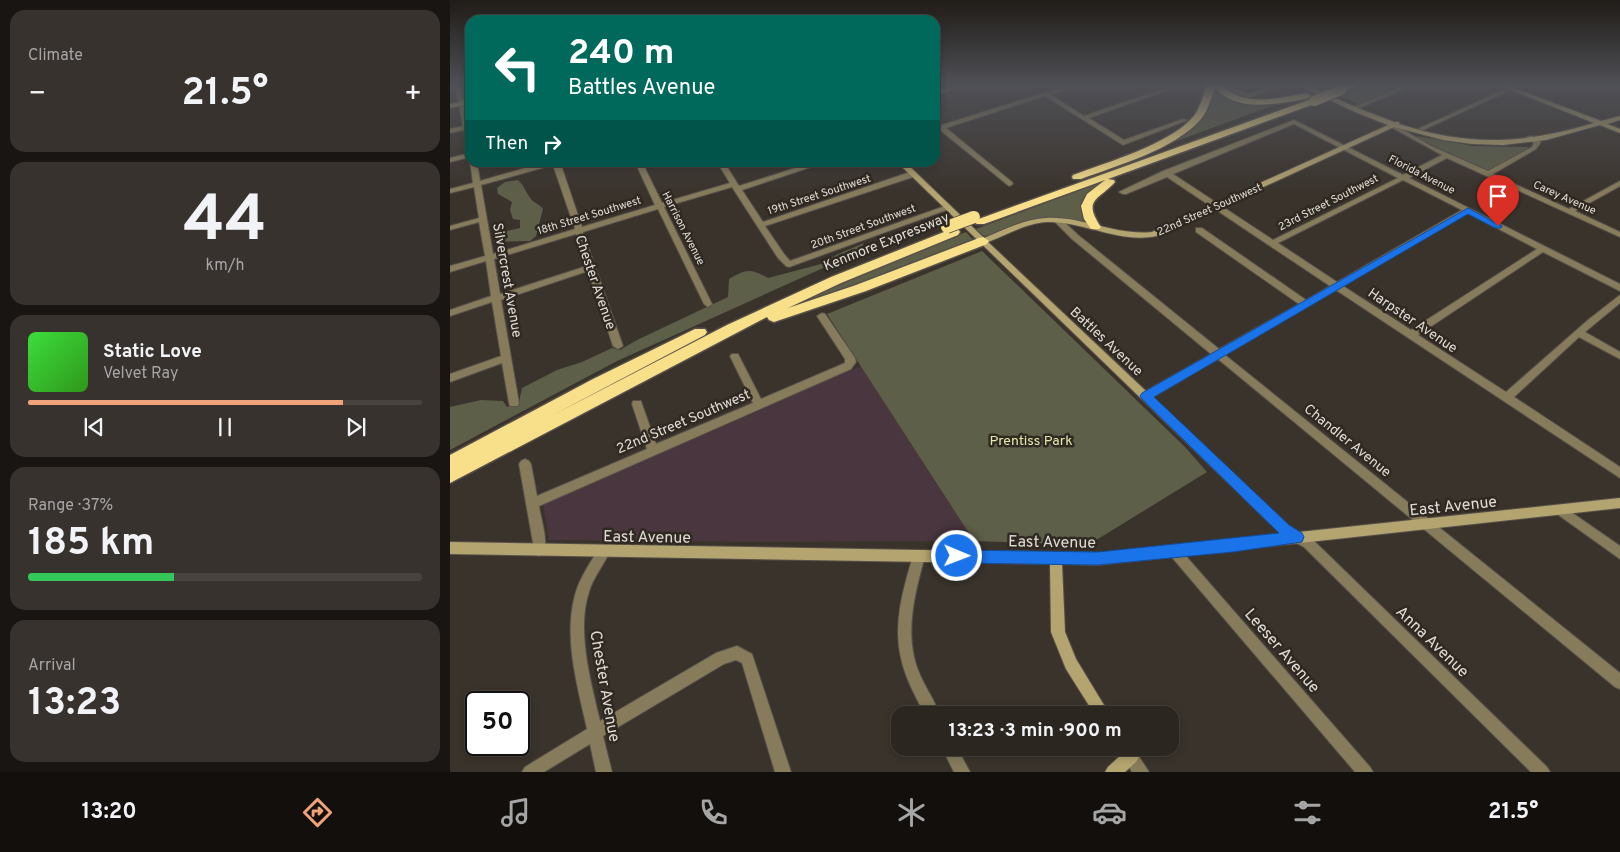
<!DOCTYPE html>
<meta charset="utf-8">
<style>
:root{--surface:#2c2621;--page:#38322e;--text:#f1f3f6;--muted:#a6a5a5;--line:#48433f;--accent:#f0a279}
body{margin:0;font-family:Overpass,sans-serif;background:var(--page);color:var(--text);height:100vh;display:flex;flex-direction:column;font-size:19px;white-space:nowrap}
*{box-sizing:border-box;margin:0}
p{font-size:16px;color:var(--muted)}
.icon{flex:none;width:28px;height:28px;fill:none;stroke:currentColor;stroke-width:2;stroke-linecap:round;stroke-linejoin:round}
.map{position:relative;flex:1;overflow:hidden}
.details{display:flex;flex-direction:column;gap:10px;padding:10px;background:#181512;width:450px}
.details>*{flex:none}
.banner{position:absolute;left:15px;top:15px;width:475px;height:152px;border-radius:15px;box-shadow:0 2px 8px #0003,0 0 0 1px var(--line);background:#00695c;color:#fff;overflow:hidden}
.speed{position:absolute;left:15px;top:691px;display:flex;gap:10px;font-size:25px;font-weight:700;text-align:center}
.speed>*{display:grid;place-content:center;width:65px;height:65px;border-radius:50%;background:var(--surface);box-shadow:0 2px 8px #0003,0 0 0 1px var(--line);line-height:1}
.speed .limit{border:2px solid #111;border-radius:8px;background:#fff;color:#111}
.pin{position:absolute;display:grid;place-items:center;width:42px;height:42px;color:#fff;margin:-51px -21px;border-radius:50% 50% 50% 0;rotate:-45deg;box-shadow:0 0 5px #0007}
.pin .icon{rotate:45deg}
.me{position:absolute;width:55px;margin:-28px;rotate:91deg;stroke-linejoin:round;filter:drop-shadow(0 0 4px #0008)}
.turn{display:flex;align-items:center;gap:18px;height:105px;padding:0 20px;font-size:22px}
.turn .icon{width:65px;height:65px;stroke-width:2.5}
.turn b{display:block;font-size:35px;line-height:42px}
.then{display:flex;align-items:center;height:48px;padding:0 20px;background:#0003;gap:10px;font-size:19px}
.big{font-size:38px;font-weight:700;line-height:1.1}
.details .card{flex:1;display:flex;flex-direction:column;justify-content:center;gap:8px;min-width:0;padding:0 18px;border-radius:15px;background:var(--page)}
.details .dial{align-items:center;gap:0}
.dial b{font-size:65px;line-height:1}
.song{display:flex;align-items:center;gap:15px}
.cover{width:60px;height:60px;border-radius:8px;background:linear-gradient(135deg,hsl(120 70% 55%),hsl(110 70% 35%))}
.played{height:5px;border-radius:2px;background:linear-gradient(90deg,var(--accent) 80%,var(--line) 80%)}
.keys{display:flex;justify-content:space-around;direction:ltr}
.heat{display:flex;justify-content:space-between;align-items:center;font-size:28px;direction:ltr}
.charge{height:8px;border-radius:4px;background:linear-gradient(90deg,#34c759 37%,var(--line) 0)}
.trip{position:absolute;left:441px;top:706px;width:288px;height:50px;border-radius:15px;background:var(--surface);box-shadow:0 2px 8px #0003,0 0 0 1px var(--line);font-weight:700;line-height:50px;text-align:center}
.tabs{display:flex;height:80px;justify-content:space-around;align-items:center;background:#120f0d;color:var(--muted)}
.tabs .icon{width:35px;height:35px}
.tabs .current{color:var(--accent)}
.tabs b{font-size:22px;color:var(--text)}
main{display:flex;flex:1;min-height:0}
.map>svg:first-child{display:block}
</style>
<main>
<section class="details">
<div class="card"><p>Climate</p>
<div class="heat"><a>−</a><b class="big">21.5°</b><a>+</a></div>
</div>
<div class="card dial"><b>44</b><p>km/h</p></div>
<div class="card">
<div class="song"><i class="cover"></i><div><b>Static Love</b><p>Velvet Ray</p></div></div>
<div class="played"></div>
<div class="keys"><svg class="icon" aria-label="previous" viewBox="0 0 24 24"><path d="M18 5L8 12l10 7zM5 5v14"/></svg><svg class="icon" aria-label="pause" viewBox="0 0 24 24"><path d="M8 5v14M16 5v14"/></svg><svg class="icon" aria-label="next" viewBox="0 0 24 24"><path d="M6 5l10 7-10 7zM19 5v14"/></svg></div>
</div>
<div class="card"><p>Range · 37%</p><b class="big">185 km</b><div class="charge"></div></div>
<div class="card"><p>Arrival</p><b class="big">13:23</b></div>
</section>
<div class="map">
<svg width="1170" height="772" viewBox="0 0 1170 772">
<rect width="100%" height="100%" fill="#3a332c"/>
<path fill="#49363e" d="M411,366l113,175 -223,1 -202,-2 -6,-36 229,-99 7,-5z"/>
<g fill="#5d5f49">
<path d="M763,85l13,11 41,7 5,3 -112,41 14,-9 36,-40z"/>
<path d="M918,85h39l-48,19 -21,-9z"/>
<path d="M967,136l56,10 54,1 3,2 -41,22 -73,-33z"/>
<path d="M68,180c7,6 9,16 15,21 4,3 7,4 10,8l-7,27 -6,5 -36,1 -1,-8 27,-6v-8l-7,-1 -3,-9 2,-8 -14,-8 -1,-6 8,-6z"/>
<path d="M651,182l2,2 -12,6 -10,13v8l6,12c-44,-9 -56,-3 -97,12l-6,1 -8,-7z"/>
<path d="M516,232l8,9 -100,40 -108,37 -1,-1 102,-45z"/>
<path d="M414,243l-4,7 -19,10 -224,101 -167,89v-43l31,-7 22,1 4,6 12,-5 3,-14 35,-18 25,-8 30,-14 8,2 17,-10 91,-43 1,-18c17,-10 21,-11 39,-1l53,-14 15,-9z"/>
<path d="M532,251l203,196 22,25 -114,70 -3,3 -116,-4 -147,-227z"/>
</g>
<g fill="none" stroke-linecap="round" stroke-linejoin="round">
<defs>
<g id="street">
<path d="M5,85h6l9,42v21l-3,-2 -3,-16 -14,3v-4l13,-3z"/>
<path d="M508,85h9l-32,10v-4z"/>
<path d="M619,85h9l-27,10 33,21 90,-31h9l-94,33 35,22 59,-21 5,1 -65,25 -78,-49 -99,32 66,54 1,2 -4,2 -69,-56 -5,1v-4l4,-1z"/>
<path d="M770,85h8l20,9 26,-9h9l-35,13z"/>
<path d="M956,85h8l-60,25 -5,-1z"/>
<path d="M1058,88l5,1 -90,41 -5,-1z"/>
<path d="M844,120l109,55 39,-20 -51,-28v-2h4l36,21 57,25 44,-24 2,-4 -7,-6 5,-1 9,6 -5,7 -43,25 76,35 51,-28v5l-45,25 45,21v5l-173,-79 -38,20 211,106v7l-77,-39 -125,83 88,57 82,-72 32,-25v8l-35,29 35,20v7l-41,-22 -65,60 106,70v11l-284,-188 -111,65 395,318v16l-5,-2 -397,-328 -68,40h-8l-1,-3 1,-3 69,-39 -139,-115 -18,-18 1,-2h6l17,16 141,114 80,-45 -103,-72v-4h6l104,72 24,-14 -163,-109 -41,17h-3l-4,-2 44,-21zM844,124l104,54 -125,62 -100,-66zM953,180l59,30 -125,72 -59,-39zM1018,213l69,36 -126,81 -68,-44z"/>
<path d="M20,153v4l-20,5v-4z"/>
<path d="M20,161l7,1 3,19 66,-19h14l22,65 73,-22 -20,-43h7l20,41 68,-20 -13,-21h7l15,24 75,-24h12l-84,28 21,32 147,-50h6v4l-151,50 19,28 6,7 155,-55h3l4,2 -163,59 -3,-1 -8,-8 -46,-71 -68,20 48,97 -4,3 -4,-3 -46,-95 -75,23 40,114 -5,3 -5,-3 -25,-75 -87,29 18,103 -1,3h-8l-1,-3 -7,-40 -52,19v-8l51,-18 -9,-54 -42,14v-6l41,-14 -5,-35 -36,11v-6l35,-10 -6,-34 -29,8v-4l29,-8 -5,-31 -24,6v-4l23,-6zM103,165l22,64 -82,25 -12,-69zM126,234l11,32 -87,28 -6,-35z"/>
<path d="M372,313l3,1 30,44 1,4 -5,7 -312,137c2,14 10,35 4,48l-4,2 -4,-2 -16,-90 2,-3 4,-2 4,2 2,3 6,32 110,-47 -15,-45 1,-3h8l1,3 14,40 97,-41 -23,-47 2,-2h6l23,45 84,-36v-4l-28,-43z"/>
<path d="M1111,505l59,41v13l-63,-45 -2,-4 2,-4z"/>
<path d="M847,532l15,7 235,228 3,5h-19l-227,-225 -11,-6 -2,-4 2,-4z"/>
<path d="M154,545l4,2 2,4c-6,14 -17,26 -21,41 -13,38 2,91 11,129l116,-68 21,-7 15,8 39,118h-16l-33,-109 -6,-3 -12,4 -121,72 9,36h-16l-6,-28 -46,28h-22l3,-5 62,-38c-9,-41 -23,-88 -13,-130 4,-19 16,-36 26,-52z"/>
<path d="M724,545l4,2 192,220 3,5h-18l-185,-217 -2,-4 2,-4z"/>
<path d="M469,550l4,2 2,4c-10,36 -21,77 -7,114 6,16 16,29 22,45h-15c-9,-18 -20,-37 -24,-57 -8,-34 2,-69 12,-102l2,-4z"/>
<path d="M492,748h15l13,24h-16z"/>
<path d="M681,749l5,3 13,20h-17l-9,-15 3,-5z"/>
</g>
<g id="secondary">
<path d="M848,85h8l54,24 34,13h5v2c72,23 124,20 195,-1l-96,-38h8l95,36 19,-5v4l-13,4 13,5v4l-20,-8 -54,15 -43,5 -31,-1 -29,-4 -49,-13 -237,109c-38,8 -73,-15 -110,-14 -21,1 -40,13 -59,20l300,283 11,7 321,-34v10l-522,57 -36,-1 3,68 11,27 34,56h-15l-29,-46 -15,-37 -1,-68 -600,-10v-12l648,11 183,-19 -384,-372h8l79,76c20,-8 40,-19 62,-20 37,-2 69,18 106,14l236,-107 -33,-13z"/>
<path d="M20,100v4l-20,4v-4z"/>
<path d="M668,748h16l5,9 -3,5 -11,10h-20l3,-5 13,-12z"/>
</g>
<g id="highway">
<path d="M757,85h15c21,23 57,13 84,8l5,3 -5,3c-30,5 -69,14 -91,-11 -4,10 -7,23 -14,31 -27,31 -83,46 -120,60h-8l-1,-2 1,-2c32,-12 104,-33 123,-62 5,-8 7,-19 11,-28z"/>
<path d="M897,85h13l-19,8 -4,-3z"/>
<path d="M864,98l3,1v4l-209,76 6,1 1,2c-16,18 -33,17 -14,45l-2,2h-8l-7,-10 -3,-13 6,-12 18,-14 -121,44h-8l-2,-2 2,-2z"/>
<path d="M504,228l4,1 2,3 -2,3 -117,48 -53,25 68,-23 123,-47 4,-1 6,4 -2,3 -121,47 -92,31 -5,-2 -2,-3 -317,166v-28l143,-76 102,-50h10l2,3 -2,3 -154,81 176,-91 104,-48z"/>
</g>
</defs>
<use href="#street" stroke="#58514b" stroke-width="2"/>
<use href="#secondary" stroke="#58514b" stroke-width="2"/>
<use href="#highway" stroke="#58514b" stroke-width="3"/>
<use href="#street" fill="#867c5b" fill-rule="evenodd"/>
<use href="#secondary" fill="#b4a46f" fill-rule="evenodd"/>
<use href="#highway" fill="#f8df89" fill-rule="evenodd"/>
<defs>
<path id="highway-bridge-far1" d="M864,101l27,-11"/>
<path id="highway-bridge" d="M497,227l27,-10"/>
</defs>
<use href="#highway-bridge-far1" stroke="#58514b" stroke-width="12" stroke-linecap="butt"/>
<use href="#highway-bridge" stroke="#58514b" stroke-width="14" stroke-linecap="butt"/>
<use href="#highway-bridge-far1" stroke="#f8df89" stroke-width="10"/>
<use href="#highway-bridge" stroke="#f8df89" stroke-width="12"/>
</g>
<linearGradient id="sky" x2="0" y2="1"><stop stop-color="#201c18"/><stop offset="0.44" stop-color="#4f5056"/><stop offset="1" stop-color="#4f5056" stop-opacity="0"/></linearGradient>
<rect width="1170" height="193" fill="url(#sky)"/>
<path fill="#1a73e8" stroke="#114b97" d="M1018,208l34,18 -1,2h-6l-27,-14 -314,183 135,128 13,8 2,4 -2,5 -69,10 -135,13 -141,-2 -5,-2 -2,-5 2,-4 5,-2 141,2 181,-19 -137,-134 -2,-3 2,-3z"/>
<g text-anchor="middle" stroke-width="5" stroke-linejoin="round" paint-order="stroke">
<g font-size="11" fill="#e0dbd6" stroke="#302922">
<text transform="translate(972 174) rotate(27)" y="4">Florida Avenue</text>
<text transform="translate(369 194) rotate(-18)" y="4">19th Street Southwest</text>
<text transform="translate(1115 197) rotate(24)" y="4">Carey Avenue</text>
<text transform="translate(878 202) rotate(-27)" y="4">23rd Street Southwest</text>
<text transform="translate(759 209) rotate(-24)" y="4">22nd Street Southwest</text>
<text transform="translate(139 215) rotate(-17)" y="4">18th Street Southwest</text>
<text transform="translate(413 226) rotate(-20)" y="4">20th Street Southwest</text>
<text transform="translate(234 228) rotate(63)" y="4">Harrison Avenue</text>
</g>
<g font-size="14" fill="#e0dbd6" stroke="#302922">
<text transform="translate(436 241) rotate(-22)" y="5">Kenmore Expressway</text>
<text transform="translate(58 280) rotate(80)" y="5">Silvercrest Avenue</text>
<text transform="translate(146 282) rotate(71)" y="5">Chester Avenue</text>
<text transform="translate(963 320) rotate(34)" y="5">Harpster Avenue</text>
<text transform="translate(657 341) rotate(43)" y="5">Battles Avenue</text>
<text transform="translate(233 421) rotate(-23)" y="5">22nd Street Southwest</text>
<text transform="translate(898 440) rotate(39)" y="5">Chandler Avenue</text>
</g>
<g font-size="14" fill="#e3e9ac" stroke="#302922">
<text x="581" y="445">Prentiss Park</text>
</g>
<g font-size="16" fill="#e0dbd6" stroke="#302922">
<text transform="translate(1003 505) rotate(-6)" y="6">East Avenue</text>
<text transform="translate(197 536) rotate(1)" y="6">East Avenue</text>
<text transform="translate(602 541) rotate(1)" y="6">East Avenue</text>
<text transform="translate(983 641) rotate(44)" y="6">Anna Avenue</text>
<text transform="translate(833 650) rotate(49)" y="6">Leeser Avenue</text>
<text transform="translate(156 686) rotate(80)" y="6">Chester Avenue</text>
</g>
</g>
</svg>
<div class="speed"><div class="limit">50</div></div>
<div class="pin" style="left:1048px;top:226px;background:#d93025"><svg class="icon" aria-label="arrive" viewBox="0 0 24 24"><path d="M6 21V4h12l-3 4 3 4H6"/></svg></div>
<svg class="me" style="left:507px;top:556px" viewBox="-20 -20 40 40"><circle r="17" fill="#1a73e8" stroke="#fff" stroke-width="3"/><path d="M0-11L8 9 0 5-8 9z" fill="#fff"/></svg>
<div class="trip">13:23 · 3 min · 900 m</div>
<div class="banner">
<div class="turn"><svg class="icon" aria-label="left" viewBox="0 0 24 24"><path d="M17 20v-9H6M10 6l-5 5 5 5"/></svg><div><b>240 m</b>Battles Avenue</div></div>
<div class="then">Then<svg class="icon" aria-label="right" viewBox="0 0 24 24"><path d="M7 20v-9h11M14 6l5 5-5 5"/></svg></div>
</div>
</div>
</main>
<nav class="tabs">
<b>13:20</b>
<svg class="icon current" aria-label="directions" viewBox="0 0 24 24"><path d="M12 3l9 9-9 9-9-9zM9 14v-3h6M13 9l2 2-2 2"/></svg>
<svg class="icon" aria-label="music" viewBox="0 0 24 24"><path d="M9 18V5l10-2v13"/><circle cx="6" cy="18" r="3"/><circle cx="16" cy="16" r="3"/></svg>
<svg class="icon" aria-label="phone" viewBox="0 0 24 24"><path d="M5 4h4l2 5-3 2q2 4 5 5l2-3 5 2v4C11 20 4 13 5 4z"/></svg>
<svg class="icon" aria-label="climate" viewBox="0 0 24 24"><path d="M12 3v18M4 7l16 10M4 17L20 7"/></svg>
<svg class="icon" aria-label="car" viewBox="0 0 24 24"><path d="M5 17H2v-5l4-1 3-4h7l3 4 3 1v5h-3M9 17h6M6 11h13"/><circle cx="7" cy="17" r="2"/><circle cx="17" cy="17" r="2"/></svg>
<svg class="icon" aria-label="filters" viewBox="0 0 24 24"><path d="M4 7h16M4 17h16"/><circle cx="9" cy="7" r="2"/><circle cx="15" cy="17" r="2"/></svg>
<b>21.5°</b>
</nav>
